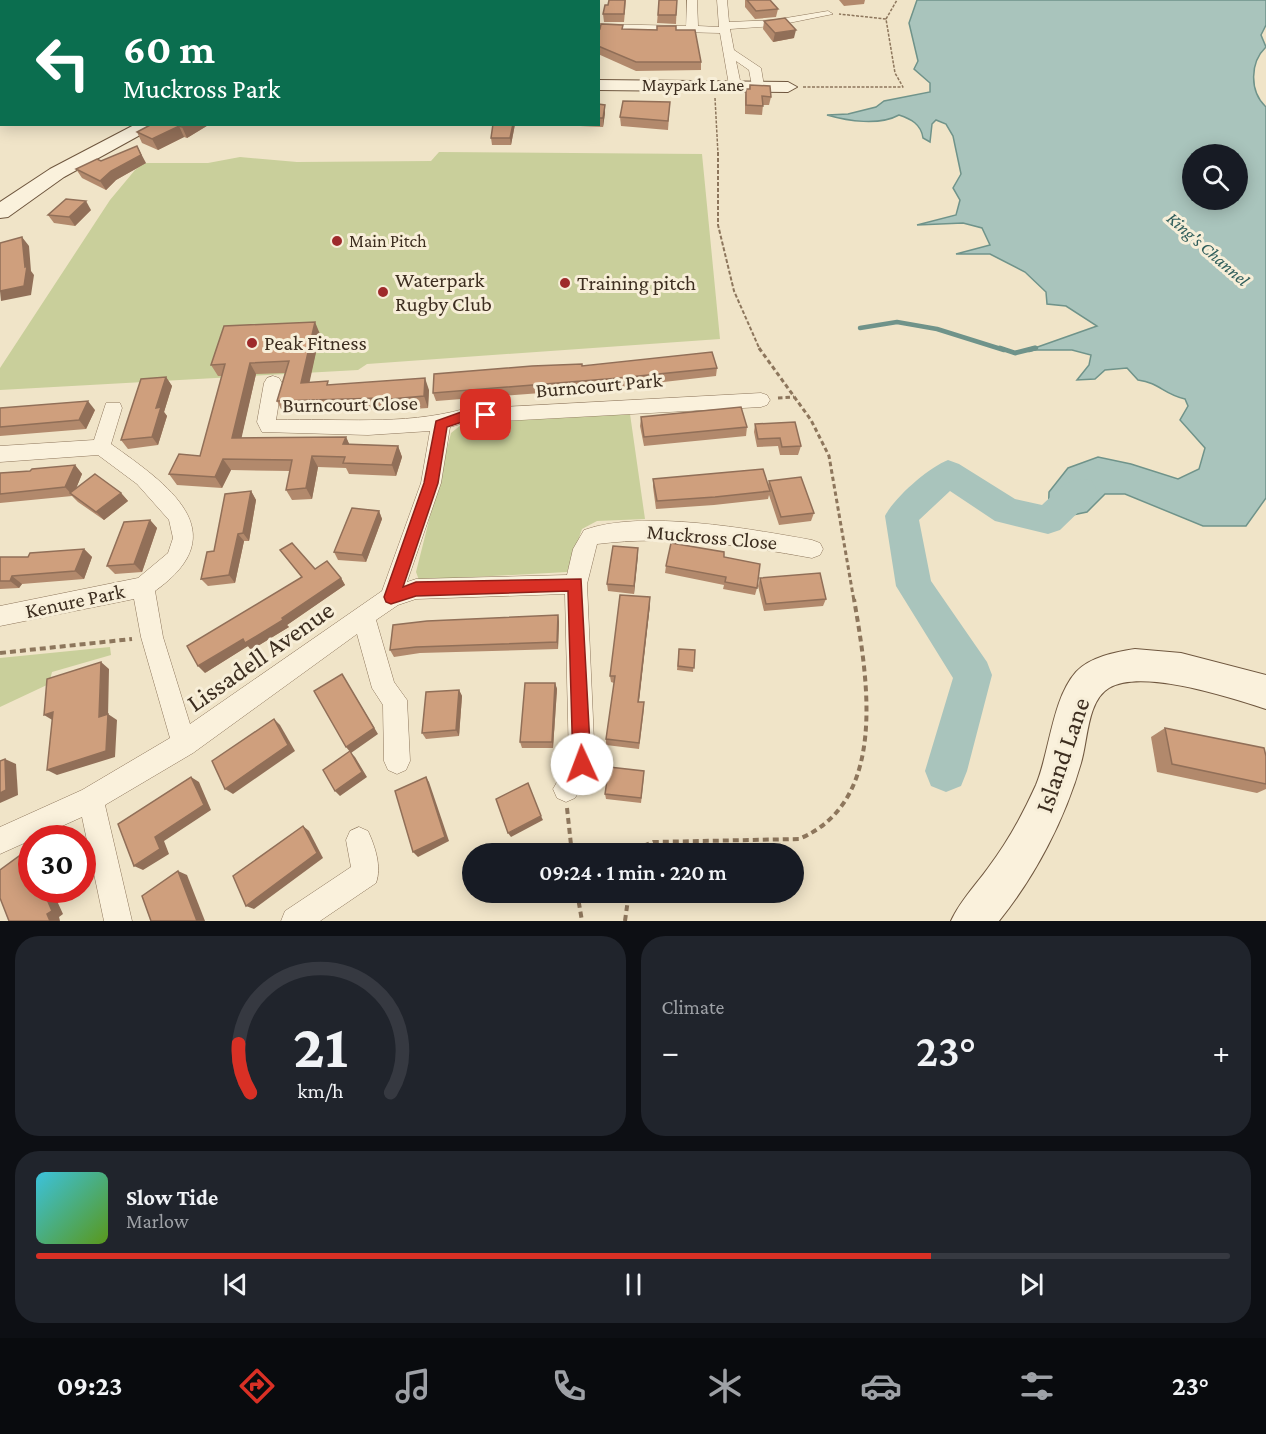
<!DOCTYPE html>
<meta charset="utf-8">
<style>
:root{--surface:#171b24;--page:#20242c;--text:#f1f3f6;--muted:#9ea1a6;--line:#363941;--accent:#d93025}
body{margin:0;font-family:"Crimson Pro",serif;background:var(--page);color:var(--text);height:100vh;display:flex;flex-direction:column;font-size:22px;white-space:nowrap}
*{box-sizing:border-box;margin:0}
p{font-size:20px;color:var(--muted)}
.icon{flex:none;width:33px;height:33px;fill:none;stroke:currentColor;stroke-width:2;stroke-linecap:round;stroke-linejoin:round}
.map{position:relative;height:921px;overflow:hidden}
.details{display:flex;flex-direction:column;gap:15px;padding:15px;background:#0d0f14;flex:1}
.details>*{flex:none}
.guide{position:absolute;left:0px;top:0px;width:600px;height:126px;box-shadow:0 3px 15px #0003;background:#0b6e4f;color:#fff;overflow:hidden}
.buttons{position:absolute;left:1182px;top:144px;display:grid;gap:12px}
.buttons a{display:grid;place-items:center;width:66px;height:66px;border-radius:50%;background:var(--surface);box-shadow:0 3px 15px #0003;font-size:30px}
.speed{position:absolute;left:18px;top:825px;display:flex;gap:12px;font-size:30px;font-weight:700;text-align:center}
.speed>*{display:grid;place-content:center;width:78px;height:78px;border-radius:50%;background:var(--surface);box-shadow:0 3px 15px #0003;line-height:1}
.speed .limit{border:9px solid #d22;background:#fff;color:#111}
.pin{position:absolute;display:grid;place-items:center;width:51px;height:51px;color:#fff;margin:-26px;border-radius:12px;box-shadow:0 3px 9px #0006}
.me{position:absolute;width:66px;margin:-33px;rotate:358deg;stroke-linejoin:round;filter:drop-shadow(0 0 4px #0008)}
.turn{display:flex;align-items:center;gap:21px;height:126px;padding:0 24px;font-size:27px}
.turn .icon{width:78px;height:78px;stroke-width:2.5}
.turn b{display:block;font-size:42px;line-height:51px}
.big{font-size:45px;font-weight:600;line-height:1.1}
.details .tile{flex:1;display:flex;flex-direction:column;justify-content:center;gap:9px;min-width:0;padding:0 21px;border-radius:24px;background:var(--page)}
.details .dial{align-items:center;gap:0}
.dial svg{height:156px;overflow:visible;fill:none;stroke:var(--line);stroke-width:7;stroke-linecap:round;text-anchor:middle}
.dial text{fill:var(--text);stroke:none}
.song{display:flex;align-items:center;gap:18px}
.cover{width:72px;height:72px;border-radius:9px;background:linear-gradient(135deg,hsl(190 70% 55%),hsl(90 70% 35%))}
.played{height:6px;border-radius:3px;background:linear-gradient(90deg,var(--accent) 75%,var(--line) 75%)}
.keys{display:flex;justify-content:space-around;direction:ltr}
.heat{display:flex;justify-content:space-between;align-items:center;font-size:33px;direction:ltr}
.details .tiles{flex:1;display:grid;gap:15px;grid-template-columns:1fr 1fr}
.tile:last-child{grid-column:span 2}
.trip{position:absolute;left:462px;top:843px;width:342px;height:60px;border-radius:30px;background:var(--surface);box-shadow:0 3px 15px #0003;font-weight:600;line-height:60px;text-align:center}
.dock{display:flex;height:96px;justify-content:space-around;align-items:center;background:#090b0e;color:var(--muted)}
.dock .icon{width:42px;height:42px}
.dock .active{color:var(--accent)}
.dock b{font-size:27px;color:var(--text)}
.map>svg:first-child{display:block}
</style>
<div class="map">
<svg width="1266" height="921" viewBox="0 0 1266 921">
<rect width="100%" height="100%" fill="#f0e4c8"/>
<g fill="#c9cf9b">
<path d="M439,152l263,2 18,185 -353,25 -9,6 -358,20v-22l110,-168 25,-30 9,-7h64l32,-6 57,5 134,-1z"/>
<path d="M630,414l15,105 -48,2 -15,8 -15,43 -148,8 -3,-8 35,-139 10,-8 16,-4z"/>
<path d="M110,647l1,8 -59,17 -3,12 -49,23v-49z"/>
</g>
<path fill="#a9c4bc" stroke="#6f938a" stroke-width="1.5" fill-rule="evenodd" d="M917,0h349v25l-5,10 5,12c-16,15 -17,44 0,60v391l-20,28h-43l-78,-32h-20l-18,18 -39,8 1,-28 19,-24 30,-11 33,7 47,15 21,-10 6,-21 -25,-28 8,-14 -3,-7c-22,-5 -25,-16 -47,-19l-11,-12 -22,2 -10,9 -18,1 12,-15 2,-10 -19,-5h-43l68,-24 -31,-20 -19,-2 -1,-12 -21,-20 -35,-18h-34l34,-9 -8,-17 -19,-5 -46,2 39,-10 4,-15 -7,-12 8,-14 -8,-38 -7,-12 -10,-4 -4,4 -2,18 -7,-4c-2,-14 -12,-19 -24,-23 -20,11 -51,6 -72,0l21,-1 28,-7 8,-6 46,-9v-9l-16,-14 4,-8 -9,-38zM1192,154h46v46h-46z"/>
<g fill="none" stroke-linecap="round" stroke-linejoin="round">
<g stroke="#6f938a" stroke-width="4.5">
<path d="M860,328l37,-6 40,7 67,21"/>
<path d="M1029,350l7,-2"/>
</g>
<path stroke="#6f938a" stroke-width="5" d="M1000,348l15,5 20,-5"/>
<path fill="#a9c4bc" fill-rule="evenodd" d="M948,460l11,4 56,35 27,6c16,-14 28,-32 50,-24l5,9 -5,9 -32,31 -12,4 -53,-13 -45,-30 -31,29 12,61 56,81 5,13 -25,96 -6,15 -15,6 -15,-6 -6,-15 28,-93 -57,-92 -11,-70c9,-18 44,-49 63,-56z"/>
<defs>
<g id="street">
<path d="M325,0h10l-11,2z"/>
<path d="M410,0h13l-14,2z"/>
<path d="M450,0h11l1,2h-11z"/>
<rect x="563" y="0" width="10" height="2"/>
<path d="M687,0h10l1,26 21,1 -2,-27h10l2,22 45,-2 54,-9 5,3 -59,12 -44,3 4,21 27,18 3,18 -6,4 -6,-4 -3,-16 -13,-9 5,24 -6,4 -6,-4 -9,-52 -122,-3v-6l88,2z"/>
<path d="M273,376l6,2 3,5 -6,37c63,-2 126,6 188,-11l297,-16 6,2 3,5 -3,5 -6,2 -297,16 -14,4 -9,56 -34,99 9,-3 151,-4 6,-26 11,-19c58,-21 167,-1 228,10l8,3 3,6 -3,6 -8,3c-71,-13 -142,-23 -215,-14l-10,40 8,180 -20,34 -9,4 -9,-4 -4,-9 16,-28 -4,-167 -149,5 -18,6 -22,15 18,62 13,18 3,61 -4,9 -9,4 -9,-4 -4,-9 -1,-56 -11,-17 -15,-54 -164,119 -88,52 27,116h-28l-22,-104 -82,37v-27l82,-37 88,-52 -29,-101 -7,-38 -134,27v-20l138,-28 30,-25 5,-15 -4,-18 -32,-36 -39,-29 -98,7v-16l94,-6 12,-37h14l2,5 -11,36c56,40 127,88 44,147l8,46 27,87 192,-133 39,-108 9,-52 -62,4 -106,-3 -5,-10 7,-39 3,-5z"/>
<path d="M359,827l9,4c7,15 14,36 8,52l-56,38h-39l4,-10 66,-44 -5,-27 4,-9z"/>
</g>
<g id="secondary">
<path d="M79,0h17l1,2h-17z"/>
<path d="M598,80l190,2 9,5 -9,5 -190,-2z"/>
<path d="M136,124h24l-96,53 -56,40 -8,1v-16l50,-33z"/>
<path d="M1135,649l46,4 85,22v34c-35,-11 -124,-41 -157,-21 -22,13 -21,52 -28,75 -16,56 -45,112 -82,158h-48c9,-20 24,-35 37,-53 19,-25 35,-54 48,-83 14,-34 16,-86 40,-113 14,-15 39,-20 59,-23z"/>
</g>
</defs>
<use href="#street" stroke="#8d765c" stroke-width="1"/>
<use href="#secondary" stroke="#6f573f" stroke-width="2"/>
<g stroke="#8d765c" stroke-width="1.5" stroke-dasharray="3 1.5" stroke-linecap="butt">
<path d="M886,19l11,-19"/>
<path d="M803,87h100l-8,-14 -9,-54 -47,-5"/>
<path d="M715,98l3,56"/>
</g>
<path stroke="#8d765c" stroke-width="2" stroke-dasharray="4 2" stroke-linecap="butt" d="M718,152v73l16,66 26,59"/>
<g stroke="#8d765c" stroke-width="3" stroke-dasharray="4.5 3" stroke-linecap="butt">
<path d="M759,348l52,72 18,36 25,145"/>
<path d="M778,398l16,-1"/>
</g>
<g stroke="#8d765c" stroke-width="4" stroke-dasharray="6 4" stroke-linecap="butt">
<path d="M0,653l132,-14"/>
<path d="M567,808l5,46"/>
<path d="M638,854l5,-8 10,-4 146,-3c91,-38 68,-163 55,-240"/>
<path d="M577,892l5,29"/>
<path d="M625,921l4,-29"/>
</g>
<use href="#street" fill="#faf1dc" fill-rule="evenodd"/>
<use href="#secondary" fill="#faf1dc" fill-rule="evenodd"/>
</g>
<g fill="#b2896c">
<path d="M129,0h135l-1,2h-132z"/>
<path d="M609,0h17l-2,22h-20l-1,-8 5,-9z"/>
<path d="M659,0h18l-1,24 -19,-1z"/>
<path d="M745,0h25l8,9 -2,8 -21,2 -10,-12z"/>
<path d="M839,0h26l-1,4 -20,2z"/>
<path d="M764,21l30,17 -21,4 -10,-13z"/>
<path d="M598,29l78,1 25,32v8l-65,1 -38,-17z"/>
<path d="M750,85l21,12 -2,8h-6l-1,10 -17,-1v-16l1,-9h3z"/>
<path d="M670,102l-2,28 -47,-4 -1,-9z"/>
<path d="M598,104l7,9 -2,14 -23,-1v-2h18z"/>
<path d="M152,124h58l-23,14 -3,-1 -26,13 -16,-7 -5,-11z"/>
<path d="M492,124h23l-4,21h-19l-1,-7 2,-12h-1z"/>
<path d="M101,161l45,2 -30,17 -10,10 -24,-12 -6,-9z"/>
<path d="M91,210l-16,16 -21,-3 -6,-8z"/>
<path d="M320,334l-11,48 21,3 99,5 -1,18 -44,3 -1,-2 -100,4 -6,-12 8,-28 -29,1 -15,64 105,-1 3,7 49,2 4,11 -6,19 -47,-2 -3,-6 -28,-1 -6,32 -20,1 -6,-10 4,-19 -59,-1 -9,18 -45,-3 -8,-11 31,-18 22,-80h-4l-7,-11z"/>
<path d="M582,366l135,2 -1,8 -96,11 -184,14 -3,-8z"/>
<path d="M166,377l6,9 -8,26 3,4 -9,29 -30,4 -7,-9z"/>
<path d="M0,408l95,2 -9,19 -86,7z"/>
<path d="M641,417l106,10 -1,9 -102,10 -4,-20z"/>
<path d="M755,424l46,22 -3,9h-18l-2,-9 -21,1 -3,-15z"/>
<path d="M75,465l7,9 -6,14 45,5 7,8 -24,19 -26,-18 -6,-6 -72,7v-30l30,-2z"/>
<path d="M653,479l115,6 1,-4 45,32 -3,8 -32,4 -10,-30 -1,4 -54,6 -58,4 -3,-22z"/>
<path d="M251,491l5,9 -7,41h-5l-9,42 -27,3 -7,-7 13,-28z"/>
<path d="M379,511l3,8 -16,43 -28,-2 -4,-8z"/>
<path d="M150,520l7,8 -15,44 -27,2 -8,-8z"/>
<path d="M638,548l-4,46 -26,-3 -1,-7z"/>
<path d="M84,549l8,8 -8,22 -62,5 -3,4 -19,1v-32h28z"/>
<path d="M280,550l35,19 26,9 4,7 -58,40 2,2 -38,23 -3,-4 -43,27 97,-96z"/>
<path d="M724,557l33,31 -2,7 -32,-6 1,-4 -59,-12 1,-7z"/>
<path d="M760,578l66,21 -3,7 -59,5 -6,-25z"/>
<path d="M650,605l-11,97 5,7 -5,40 -33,-4v-6l8,-56 -3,-1 -1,-6z"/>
<path d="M558,615l1,7 -1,27 -138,4 -26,4 -4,-7z"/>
<path d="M679,649l16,1 -2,22 -16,-2z"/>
<path d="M555,683l2,6 -4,59h-31l-2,-6z"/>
<path d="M459,690l3,6 -3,40 -33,3 -4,-6z"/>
<path d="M1165,728l101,28v33l-9,4 -100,-21 -6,-35z"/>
<path d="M644,776l-3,27 -35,-4 -1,-5z"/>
</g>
<g fill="#916f58">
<path d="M253,0h11l-1,2h-11z"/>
<path d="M796,30l-2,8 -21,4 2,-9z"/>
<path d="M605,105v8l-2,14v-9z"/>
<path d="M186,124h24l-23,14 -5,-11z"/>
<path d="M513,124h2l-4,21 -1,-7z"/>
<path d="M179,126l5,11 -26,13 -6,-11z"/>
<path d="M137,146l9,17 -30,17 -10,10 -6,-9z"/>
<path d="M86,201l5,9 -16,16 -6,-9z"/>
<path d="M22,237l7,9 2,25 3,4 -3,20 -30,6 -1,-10 25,-24z"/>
<path d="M315,322l5,12 -13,60 -6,-11z"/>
<path d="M250,363l6,11 -17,75 -7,-11z"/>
<path d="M166,377l6,9 -8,26 3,4 -9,29 -6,-8 4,-29z"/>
<path d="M425,378l4,12 -1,18 -4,-12z"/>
<path d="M88,401l7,9 -9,19 -7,-9z"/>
<path d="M346,437l5,11 -8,-4z"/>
<path d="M398,446l4,11 -6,19 -4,-11z"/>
<path d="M312,456l6,11 -6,32 -6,-11z"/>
<path d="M223,459l8,11 -9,18 -7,-11z"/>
<path d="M75,465l7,9 -9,22 -8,-9z"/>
<path d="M251,491l5,9 -7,41 -6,-8z"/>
<path d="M121,493l7,8 -24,19 -8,-8z"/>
<path d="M379,511l3,8 -16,43 -4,-7z"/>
<path d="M150,520l7,8 -15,44 -8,-8z"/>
<path d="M238,534l6,7 -9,42 -6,-8z"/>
<path d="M638,548v8l-4,38v-8z"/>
<path d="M84,549l8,8 -8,22 -9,-8z"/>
<path d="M12,576l10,8 -3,4 -9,-7z"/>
<path d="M341,578l4,7 -58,40 2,2 -38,23 -3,-4 -43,27 -7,-7 45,-27 39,-21z"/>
<path d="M650,597v8l-12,103v-6z"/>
<path d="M558,615l1,7 -1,27 -1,-7z"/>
<path d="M101,662l8,7 -1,48v-3l9,6 -2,37 -58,18 -10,-5 52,-53z"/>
<path d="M342,674l36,60 -27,19 4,4 12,20 -27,19 -5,-5 16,-38 -5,-6z"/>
<path d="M555,683l2,6 -4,59 -1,-6z"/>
<path d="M459,690l3,6 -3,40 -3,-6z"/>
<path d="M53,712l1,9 -10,-6z"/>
<path d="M274,719l6,6 15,26 -62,43 -8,-5z"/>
<path d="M5,759l11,5 2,31 -18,8v-10z"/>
<path d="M191,777l8,5 12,28 -47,31 5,13 -26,16 -9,-4z"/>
<path d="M426,777l3,5 20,59 -31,16 -5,-5z"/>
<path d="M541,816l2,4 -32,17 -3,-4z"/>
<path d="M303,826l6,5 14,27 -69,51 -8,-3z"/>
<path d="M26,851l6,2v11z"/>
<path d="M178,871l9,4 18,46h-8z"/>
<path d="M43,890h9l11,24 -4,3 1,4h-10l-3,-7z"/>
</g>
<g fill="#cf9f7d" stroke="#916f58" stroke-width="1.5">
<path d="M137,0h57l-1,2h-53z"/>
<path d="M223,0h30l-1,2h-19z"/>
<path d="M339,0h73l2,2h-74z"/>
<path d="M483,0h13l-1,2h-12z"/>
<rect x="535" y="0" width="19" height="2"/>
<path d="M609,0h16l-1,14h-21l2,-9h3z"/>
<path d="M659,0h18l-1,15h-18z"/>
<path d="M747,0h23l8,9 -22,2z"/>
<path d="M785,18l11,12 -21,3 -11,-12z"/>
<path d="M601,24l22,1 -1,4 35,1v-4h19v4h19l6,32h-65l-38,-16v-17h2z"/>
<path d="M750,85l20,1 1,11 -9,-1 1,10 -17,-1v-16h4z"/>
<path d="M623,101l47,1 -2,19 -48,-4z"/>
<path d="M598,104l7,1 -2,13h-5z"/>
<path d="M152,124h34l-4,3 -3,-1 -27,13 -15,-7z"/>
<path d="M493,124h20l-3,14h-19z"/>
<path d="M137,146l4,9 -30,16 -11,10 -24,-12 21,-10 4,2z"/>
<path d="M66,199l20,2 -17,16 -21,-2z"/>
<path d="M22,237l3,30 2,-1 -3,20 -24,5v-48z"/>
<path d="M315,322l-14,61 27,-2 -1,4 98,-7 -1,18 -44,4v-2l-103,3 12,-40 -39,2 -18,75 114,-1 -3,7 55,2 -6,19 -49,-2 2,-6 -33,-1 -6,32 -20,2 6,-30 -69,-1 -8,18 -46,-3 10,-20 21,2 25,-92 -14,1 13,-39z"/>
<path d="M712,352l5,16 -98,10 -186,15 1,-19 98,-8 50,-2v2z"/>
<path d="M166,377l-10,31 5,-1 -9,30 -31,3 20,-61z"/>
<path d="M88,401l-9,19 -79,7v-19z"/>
<path d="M741,407l6,20 -103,10 -3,-20z"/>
<path d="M795,422l6,24 -19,1 -2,-9 -22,1 -3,-15z"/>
<path d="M75,465l-10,22 -65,7v-21l30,-2 2,-2z"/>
<path d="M763,469l7,22 -55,6 -58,4 -4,-22z"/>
<path d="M95,474l26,19 -25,19 -26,-19z"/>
<path d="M801,477l13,36 -33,4 -12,-36z"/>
<path d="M251,491l-8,42 -5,1 -9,41 -28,4 6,-27 7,-1 11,-57z"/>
<path d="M352,508l27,3 -17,44 -28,-3z"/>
<path d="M150,520l-16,44 -27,2 17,-44z"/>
<path d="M292,543l23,26 12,-8 14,17 -59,40 1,2 -38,23 -2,-4 -45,27 -11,-20 115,-69 -22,-27z"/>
<path d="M671,543l53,9v5l36,7 -3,24 -32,-6 1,-5 -60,-11z"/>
<path d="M613,546l25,2 -4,38 -27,-2z"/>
<path d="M84,549l-9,22 -63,5 -2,5h-10v-24h28l2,-4z"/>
<path d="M820,573l6,26 -60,5 -6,-26z"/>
<path d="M620,595l30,2 -12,105h6l-5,41 -33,-4 9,-63h-5z"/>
<path d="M558,615l-1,27 -141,5 -26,3 3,-25 34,-4z"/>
<path d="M679,649l16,1 -1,18 -16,-2z"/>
<path d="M101,662l-2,55 9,-3 -2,37 -59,19 6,-58 -9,3 3,-36z"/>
<path d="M342,674l32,54 -28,19 -32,-56z"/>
<path d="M525,683h30l-3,59h-32z"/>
<path d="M459,690l-3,40 -34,3 4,-41z"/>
<path d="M274,719l14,26 -63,44 -13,-28z"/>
<path d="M1165,728l99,20 2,8v28l-94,-20z"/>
<path d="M350,751l12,21 -27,19 -12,-21z"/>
<path d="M5,759l1,31 -6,3v-32z"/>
<path d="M609,767l35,4 -3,27 -36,-4z"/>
<path d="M191,777l13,28 -49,32 5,12 -26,17 -16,-42z"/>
<path d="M426,777l19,60 -32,15 -18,-61z"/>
<path d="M528,783l13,33 -33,17 -12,-34z"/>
<path d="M303,826l14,27 -71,53 -13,-30z"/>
<path d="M26,851l6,13v26h11l9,21 -5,3 3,7h-41l-9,-23v-28z"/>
<path d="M178,871l19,50h-46l-9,-25z"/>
</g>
<path fill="#d93025" stroke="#8d1f18" stroke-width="1.5" d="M486,410l5,1v7l-26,3 -18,6 -9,56 -35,104 13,-5 165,-3 10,185 -3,6 -6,3 -6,-3 -3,-6 -5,-173 -152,5 -25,8 -5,-2 -2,-5 40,-114 12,-62 28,-10z"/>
<g fill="#9e2a2b" stroke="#f7eed8" stroke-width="2">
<circle cx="337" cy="241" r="6"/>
<circle cx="565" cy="283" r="6"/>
<circle cx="383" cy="292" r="6"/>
<circle cx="252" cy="343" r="6"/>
</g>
<g text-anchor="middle" stroke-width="6" stroke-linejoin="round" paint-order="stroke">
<g font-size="18" fill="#3d2e20" stroke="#f7eed8">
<text x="693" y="91">Maypark Lane</text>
</g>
<g font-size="18" fill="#3d2e20" stroke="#f7eed8" text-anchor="start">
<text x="349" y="247">Main Pitch</text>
</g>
<g font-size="18" font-style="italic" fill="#2f5d5a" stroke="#f7eed8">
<text transform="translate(1208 249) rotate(41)" y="6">King's Channel</text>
</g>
<g font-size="21" fill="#3d2e20" stroke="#f7eed8" text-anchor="start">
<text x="395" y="287">Waterpark<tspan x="395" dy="24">Rugby Club</tspan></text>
<text x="577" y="290">Training pitch</text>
<text x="264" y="350">Peak Fitness</text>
</g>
<g font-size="21" fill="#3d2e20" stroke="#f7eed8">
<text transform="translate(599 385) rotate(-5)" y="7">Burncourt Park</text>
<text transform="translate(350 404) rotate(-1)" y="7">Burncourt Close</text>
<text transform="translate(712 537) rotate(5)" y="7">Muckross Close</text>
<text transform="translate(75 601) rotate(-12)" y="7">Kenure Park</text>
</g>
<g font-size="26" fill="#3d2e20" stroke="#f7eed8">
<text transform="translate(260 656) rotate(-35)" y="9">Lissadell Avenue</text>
<text transform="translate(1062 755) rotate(-71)" y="9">Island Lane</text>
</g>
</g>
</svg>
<div class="buttons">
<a><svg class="icon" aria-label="search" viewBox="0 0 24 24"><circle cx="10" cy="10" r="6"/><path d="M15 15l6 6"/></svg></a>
</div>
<div class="speed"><div class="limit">30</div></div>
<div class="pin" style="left:486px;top:415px;background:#d93025"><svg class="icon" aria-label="arrive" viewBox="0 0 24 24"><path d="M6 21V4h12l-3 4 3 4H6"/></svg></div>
<svg class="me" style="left:582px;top:764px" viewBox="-20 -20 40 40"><circle r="19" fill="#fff"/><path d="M0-13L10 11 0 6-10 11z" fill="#d93025"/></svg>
<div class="trip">09:24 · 1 min · 220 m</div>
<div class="guide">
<div class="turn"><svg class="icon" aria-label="left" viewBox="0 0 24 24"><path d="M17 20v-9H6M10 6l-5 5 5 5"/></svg><div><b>60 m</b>Muckross Park</div></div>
</div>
</div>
<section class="details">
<div class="tiles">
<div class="tile dial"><svg viewBox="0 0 100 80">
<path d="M14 69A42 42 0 1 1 86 69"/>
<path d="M14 69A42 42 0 0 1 8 44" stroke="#d93025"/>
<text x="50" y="56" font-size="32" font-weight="700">21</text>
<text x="50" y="72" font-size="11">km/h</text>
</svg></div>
<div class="tile"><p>Climate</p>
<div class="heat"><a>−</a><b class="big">23°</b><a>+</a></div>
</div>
<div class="tile">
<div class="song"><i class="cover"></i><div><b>Slow Tide</b><p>Marlow</p></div></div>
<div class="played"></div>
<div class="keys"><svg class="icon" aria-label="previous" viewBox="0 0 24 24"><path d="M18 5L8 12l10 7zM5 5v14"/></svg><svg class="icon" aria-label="pause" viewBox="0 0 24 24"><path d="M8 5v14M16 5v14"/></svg><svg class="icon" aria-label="next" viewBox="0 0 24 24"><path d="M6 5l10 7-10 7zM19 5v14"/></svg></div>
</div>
</div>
</section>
<nav class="dock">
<b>09:23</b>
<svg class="icon active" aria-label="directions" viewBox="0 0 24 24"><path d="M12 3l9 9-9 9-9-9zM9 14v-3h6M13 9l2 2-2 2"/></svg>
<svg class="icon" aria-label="music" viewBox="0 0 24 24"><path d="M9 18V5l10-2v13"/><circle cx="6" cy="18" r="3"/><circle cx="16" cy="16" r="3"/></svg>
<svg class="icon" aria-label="phone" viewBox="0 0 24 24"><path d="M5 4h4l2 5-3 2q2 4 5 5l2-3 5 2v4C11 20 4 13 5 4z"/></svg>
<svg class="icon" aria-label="climate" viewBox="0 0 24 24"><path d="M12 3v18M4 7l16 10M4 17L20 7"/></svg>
<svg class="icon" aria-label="car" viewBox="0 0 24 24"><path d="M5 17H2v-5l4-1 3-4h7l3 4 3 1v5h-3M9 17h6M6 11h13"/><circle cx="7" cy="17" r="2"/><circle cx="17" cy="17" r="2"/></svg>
<svg class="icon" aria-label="filters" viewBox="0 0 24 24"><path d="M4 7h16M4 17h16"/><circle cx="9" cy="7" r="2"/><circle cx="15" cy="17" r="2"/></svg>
<b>23°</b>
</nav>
